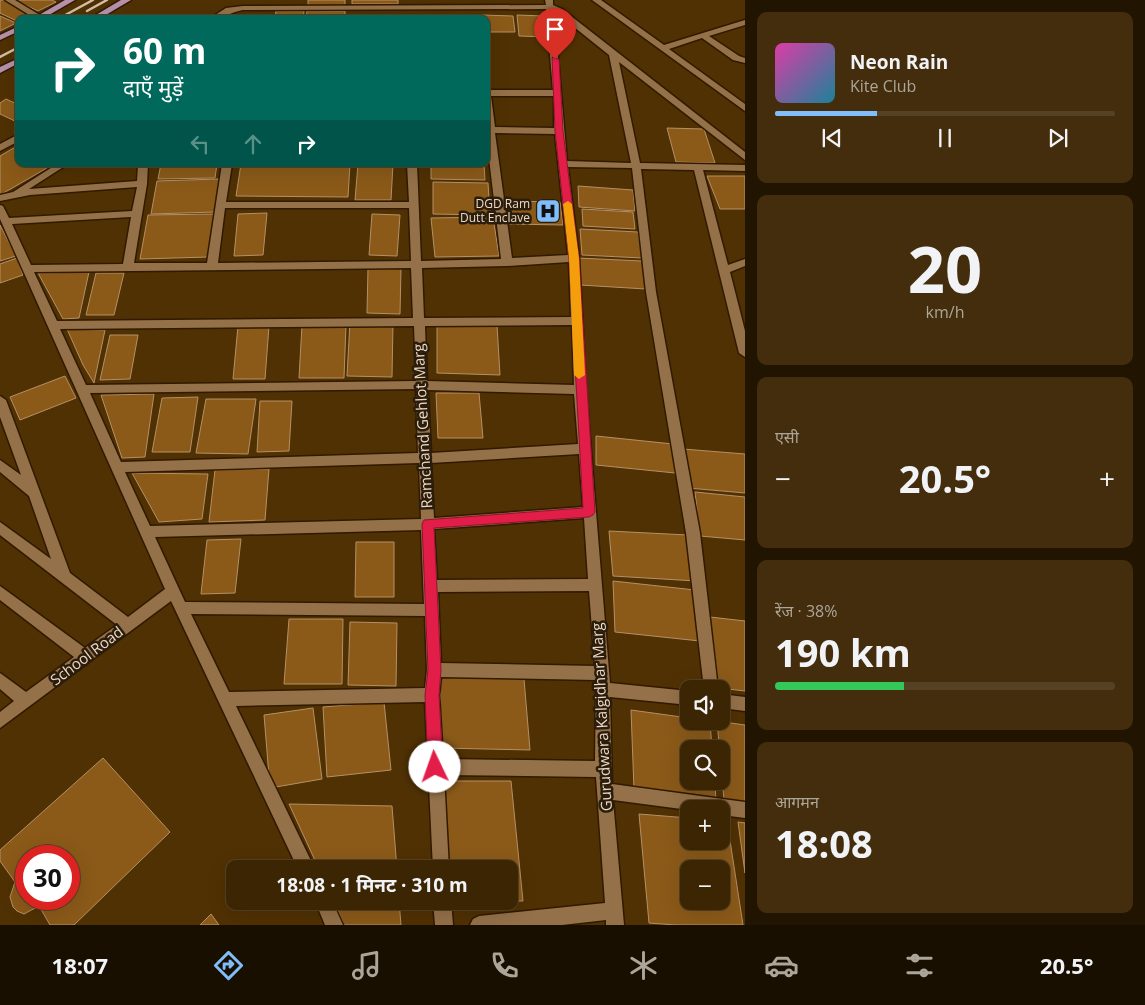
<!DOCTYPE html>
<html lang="hi">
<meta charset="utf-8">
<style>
:root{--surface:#3c2502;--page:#432d0c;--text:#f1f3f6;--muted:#aca599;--line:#554224;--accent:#80bdfa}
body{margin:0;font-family:"Open Sans","Noto Sans Devanagari",sans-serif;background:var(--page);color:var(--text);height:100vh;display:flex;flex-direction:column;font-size:19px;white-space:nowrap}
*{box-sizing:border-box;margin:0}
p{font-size:16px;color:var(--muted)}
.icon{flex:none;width:28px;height:28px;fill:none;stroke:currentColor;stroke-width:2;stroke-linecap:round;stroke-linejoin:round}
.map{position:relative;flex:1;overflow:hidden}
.panel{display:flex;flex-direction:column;gap:12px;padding:12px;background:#211401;width:400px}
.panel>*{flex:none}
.banner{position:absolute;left:15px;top:15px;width:475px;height:152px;border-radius:10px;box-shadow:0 5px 20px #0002,0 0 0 1px var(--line);background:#00695c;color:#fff;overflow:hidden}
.controls{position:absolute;left:680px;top:680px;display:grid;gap:10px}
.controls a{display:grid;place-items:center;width:50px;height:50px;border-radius:10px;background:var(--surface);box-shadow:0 5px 20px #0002,0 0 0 1px var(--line);font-size:25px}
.speed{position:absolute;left:15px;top:845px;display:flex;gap:10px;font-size:25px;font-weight:700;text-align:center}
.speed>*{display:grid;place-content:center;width:65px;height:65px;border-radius:50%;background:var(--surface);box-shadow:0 5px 20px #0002,0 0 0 1px var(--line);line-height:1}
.speed .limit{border:8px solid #d22;background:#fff;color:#111}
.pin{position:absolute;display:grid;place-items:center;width:42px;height:42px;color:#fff;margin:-51px -21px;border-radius:50% 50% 50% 0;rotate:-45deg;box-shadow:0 0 5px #0007}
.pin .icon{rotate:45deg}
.me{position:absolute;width:55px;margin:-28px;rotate:357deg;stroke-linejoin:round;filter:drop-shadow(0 0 4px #0008)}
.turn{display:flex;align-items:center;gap:18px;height:105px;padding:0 25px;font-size:22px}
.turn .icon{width:65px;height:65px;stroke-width:2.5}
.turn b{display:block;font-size:35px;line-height:42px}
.lanes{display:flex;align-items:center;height:48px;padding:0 25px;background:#0003;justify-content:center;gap:25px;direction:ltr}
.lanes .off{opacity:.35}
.big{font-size:38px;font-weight:700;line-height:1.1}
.panel .card{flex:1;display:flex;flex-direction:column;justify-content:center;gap:8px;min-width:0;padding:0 18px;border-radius:10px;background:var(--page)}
.panel .dial{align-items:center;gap:0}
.dial b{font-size:65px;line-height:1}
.song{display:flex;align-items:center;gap:15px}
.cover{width:60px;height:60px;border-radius:8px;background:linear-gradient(135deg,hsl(320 70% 55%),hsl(190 70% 35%))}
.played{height:5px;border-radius:2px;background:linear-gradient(90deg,var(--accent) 30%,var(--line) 30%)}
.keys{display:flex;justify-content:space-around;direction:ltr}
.heat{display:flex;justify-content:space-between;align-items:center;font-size:28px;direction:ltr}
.charge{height:8px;border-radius:4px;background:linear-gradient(90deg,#34c759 38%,var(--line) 0)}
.trip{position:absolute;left:226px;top:860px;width:292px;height:50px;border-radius:10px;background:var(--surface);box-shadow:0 5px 20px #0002,0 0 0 1px var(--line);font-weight:700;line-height:50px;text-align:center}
.tabs{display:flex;height:80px;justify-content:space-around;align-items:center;background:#180f01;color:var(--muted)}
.tabs .icon{width:35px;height:35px}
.tabs .active{color:var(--accent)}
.tabs b{font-size:22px;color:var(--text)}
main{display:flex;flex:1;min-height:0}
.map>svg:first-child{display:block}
</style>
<main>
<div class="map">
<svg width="745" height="925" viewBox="0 0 745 925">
<rect width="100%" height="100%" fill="#503103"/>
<g fill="#8b5a19" stroke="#b59067" fill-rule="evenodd">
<path d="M0,0h7l25,13 -15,8 -17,-8z"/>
<path d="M14,0h38l4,2 -18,9z"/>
<rect x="308" y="0" width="37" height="6"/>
<rect x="352" y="0" width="46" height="4"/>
<path d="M276,11h28l-1,8h-28z"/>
<path d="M307,11h38v8h-39z"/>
<path d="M482,15l31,1 2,16h-29v-13h-4z"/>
<path d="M517,15l27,1 3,21 -28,-1z"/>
<path d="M0,16l16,7 -16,8z"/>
<path d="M6,99l13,6v18l-19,-9v-11z"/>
<path d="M667,128l37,1 11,34 -39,-1z"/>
<path d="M19,145v19h35l-54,31v-39z"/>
<path d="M161,164h56l-2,14 -57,1z"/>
<path d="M241,164h109l-2,33 -112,-1z"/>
<path d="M358,164h35l-2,36h-36z"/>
<path d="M431,164h53l1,16 -54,-1z"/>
<path d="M707,176h38v33h-25z"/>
<path d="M219,179l-4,33 -64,2 6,-33z"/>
<path d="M433,182l55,1 2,32 -57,-1z"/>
<path d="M578,186l55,4 2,21 -56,-4z"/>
<path d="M508,201l52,1 3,23 -54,-1z"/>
<path d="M582,209l51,3 2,17 -52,-3z"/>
<path d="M267,213l-4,42 -29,1 4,-42z"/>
<path d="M214,214l-5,43 -69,2 8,-44z"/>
<path d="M372,214l28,1 -3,41 -28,-1z"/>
<path d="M493,217l6,39 -64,1 -4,-39z"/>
<path d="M0,225l16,31 -16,5z"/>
<path d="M580,229l58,3 4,26 -60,-3z"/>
<path d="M17,258l6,17 -23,8v-19z"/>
<path d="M578,258l64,3 4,28 -66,-4z"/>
<path d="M368,268h33l-1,46 -33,-1z"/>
<path d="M89,272l-10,46 -16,1 -25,-46z"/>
<path d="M96,273h28l-10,42h-28z"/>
<path d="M350,322l43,1 -1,54 -45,-1z"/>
<path d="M437,323l60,2 3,50 -63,-2z"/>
<path d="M302,325h44l-2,53h-45z"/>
<path d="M238,326h31l-4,53h-32z"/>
<path d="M67,329l38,1 -11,53 -11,-18z"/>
<path d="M110,335h28l-8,44 -30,1z"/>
<path d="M65,376l11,22 -56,22 -10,-23z"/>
<path d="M436,393h43l4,45h-45z"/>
<path d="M154,394l-9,63 -23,1 -21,-63z"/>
<path d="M198,397l-8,55h-38l10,-54z"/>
<path d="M206,399h50l-8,55 -52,-1z"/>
<path d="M260,401h32l-3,50 -32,1z"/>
<path d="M596,436l77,8 2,29 -79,-8z"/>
<path d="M683,449l62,5v39l-57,-5z"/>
<path d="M269,469l-4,51 -56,2 6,-52z"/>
<path d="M132,473l76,1 -6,45 -43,3z"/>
<path d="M695,492l50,5v43l-45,-4z"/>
<path d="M609,531l79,4 8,46 -83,-5z"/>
<path d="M241,539l-6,54 -34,1 6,-54z"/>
<path d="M356,542h38v55h-39z"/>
<path d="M613,581l82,9 5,51 -85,-9z"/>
<path d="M710,617l35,4v70l-26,-3z"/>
<path d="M289,619h54l-1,65h-58z"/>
<path d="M350,622l47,1 -1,63 -48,-1z"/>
<path d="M440,677l84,2 6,71 -89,-2z"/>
<path d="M384,702l7,68 -64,7 -4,-70z"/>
<path d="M313,708l9,71 -52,9 -6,-73z"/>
<path d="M631,710l58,8v3h21l2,28h-23v32h26l1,21 -82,-12z"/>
<path d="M717,721l28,4v78l-21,-3z"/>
<path d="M103,758l67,74 -96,93h-24l-11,-19 -15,8 -7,-3 -4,-4 -3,-10 5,-15 -15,-21v-11zM26,856h43v43h-43z"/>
<path d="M444,781h67l12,120h-13v-32h-62z"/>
<path d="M289,804l103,2 5,63h-78z"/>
<path d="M639,814l50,4v23h32v-20h6l16,104h-67l-27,-2zM689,869h32v32h-32z"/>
<path d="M738,822l7,1v50z"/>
<path d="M334,901h65l2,24h-57z"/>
<path d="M211,914l8,11h-19z"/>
</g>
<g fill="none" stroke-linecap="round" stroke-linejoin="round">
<defs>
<g id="minor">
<path d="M5,0h10l28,17 -7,2z"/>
<path d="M545,0h8v5l9,4 183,143v8l-126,-98 21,101 105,2v6l-42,-1 25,95 17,-6v7l-15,6 15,59v26l-6,-4 -45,-183 -53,-1 15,123 44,241 18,156h-14l-18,-156 -40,-241 -14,-124 -64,-1 11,91 7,132 24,293 79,8v14l-79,-8 2,87 133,18v16l-24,-3v-6h-32v1l-76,-10 11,125h-18v-5l-44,5h-92l3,-6 6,-3 126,-13 -9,-126 -152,-2 5,94h-16l-8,-167 -189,4 79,163h-17l-127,-268 -171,127v-16l14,-11 -14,-12v-16l26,19 48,-35 -74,-57v-14l85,62 32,-23 -117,-90v-13l51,37 -22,-63 -29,-24v-12l21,15 -21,-58v-21l6,4 64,173 58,44 37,-28 -165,-370v-14l3,1 6,12 123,-7 5,-24 -107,8 -30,6v-6l13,-3 44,-28h11l-39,25 108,-8 1,-17h10l-1,20 -13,79h73l15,-99h10l-6,38h183l-2,-38h10l4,97 80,-2 -15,-126v-43h67l-7,-81 -303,1c-12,2 -21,9 -34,9l17,-11 17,-2 303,-1zM554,11l55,44 22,108 -64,-2zM491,96h63v32l-59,-1zM495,133l60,1 13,121 -56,3zM225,208h184l2,53 -193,2zM131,217l-8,47 -92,1 -19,-41zM569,262l2,55 -147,1 -2,-50 85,-2zM411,268l2,50 -356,3 -23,-49zM572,325l2,60 -147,-4 -2,-55zM414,326l2,55 -330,4 -26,-56zM416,389l2,64 -297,9 -31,-69zM428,390l146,4 4,50 -147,9zM579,454l4,53 -149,11 -3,-55zM419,463l2,56 -271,7 -25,-54zM584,518l4,61 -151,1 -3,-51zM421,530l3,74 -239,-2 -30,-65zM589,591l6,75 -154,-3 -3,-71zM191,614l234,2 2,54 -2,18 -196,4zM441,677l155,3 -1,81 -152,-2 -4,-64z"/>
<path d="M592,0h9l63,45 81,-25v5l-36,11 30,20 6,2v5l-12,-3 -31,-22 -33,11 76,55v7z"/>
<path d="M19,134v7l-19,10v-7z"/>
<path d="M721,694l24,3v14l-24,-3z"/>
<path d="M315,901h17l11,24h-18z"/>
<path d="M433,901h18l2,24h-18z"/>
</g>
<g id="major">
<path d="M65,0h10l-33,19h-10z"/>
<path d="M121,0h10l-32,19h-10z"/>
<path d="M19,26v5l-19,9v-5z"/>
<path d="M19,58v5l-19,10v-6z"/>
</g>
</defs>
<use href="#minor" stroke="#311a00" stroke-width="3"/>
<use href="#major" stroke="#311a00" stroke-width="3"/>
<use href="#minor" fill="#957149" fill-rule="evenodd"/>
<use href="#major" fill="#b791ab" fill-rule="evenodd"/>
<g stroke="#d4bea5" stroke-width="2.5">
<path d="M87,11l20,-11"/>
<path d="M58,19l35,-19"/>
<path d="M0,57l19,-10"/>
</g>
</g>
<path fill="#e11d48" stroke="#92132f" d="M552,57l7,2 4,72 16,127 16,254 -2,3 -4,2 -155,11 7,142 -2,25 4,72 -3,5 -5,2 -5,-2 -2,-5 -3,-72 3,-25 -6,-146 2,-4 159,-12 -14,-250 -14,-127z"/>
<path fill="#f59e0b" d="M568,201l4,3 7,54 6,117 -6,4 -5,-4 -5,-117 -6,-54z"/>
<defs>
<symbol id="hospital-square" viewBox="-11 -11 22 22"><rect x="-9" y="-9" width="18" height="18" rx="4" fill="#80bdfa" stroke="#2b1d0c"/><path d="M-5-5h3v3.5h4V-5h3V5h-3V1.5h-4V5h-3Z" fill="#111"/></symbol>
</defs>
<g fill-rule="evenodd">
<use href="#hospital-square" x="534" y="197" width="28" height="28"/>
</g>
<g text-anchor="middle" stroke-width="5" stroke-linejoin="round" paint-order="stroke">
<g font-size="12" fill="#ecd8c3" stroke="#2b1d0c" text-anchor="end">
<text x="530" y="208">DGD Ram<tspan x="530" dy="14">Dutt Enclave</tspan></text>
</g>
<g font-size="15" fill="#ecd8c3" stroke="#2b1d0c">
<text transform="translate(423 426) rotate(-93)" y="5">Ramchand Gehlot Marg</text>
<text transform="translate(87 656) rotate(-37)" y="5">School Road</text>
<text transform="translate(602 717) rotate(-93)" y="5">Gurudwara Kalgidhar Marg</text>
</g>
</g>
</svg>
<div class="controls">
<a><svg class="icon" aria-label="sound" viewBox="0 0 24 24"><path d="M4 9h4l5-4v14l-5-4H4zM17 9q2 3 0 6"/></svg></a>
<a><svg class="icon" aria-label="search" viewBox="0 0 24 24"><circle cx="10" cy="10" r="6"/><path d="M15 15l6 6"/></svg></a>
<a>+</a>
<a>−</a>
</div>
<div class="speed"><div class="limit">30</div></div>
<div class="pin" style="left:555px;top:59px;background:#d93025"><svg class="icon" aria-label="arrive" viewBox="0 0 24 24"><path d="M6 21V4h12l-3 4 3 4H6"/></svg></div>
<svg class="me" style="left:435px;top:767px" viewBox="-20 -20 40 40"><circle r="19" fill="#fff"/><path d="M0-13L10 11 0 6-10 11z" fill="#e11d48"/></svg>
<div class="trip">18:08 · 1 मिनट · 310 m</div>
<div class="banner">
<div class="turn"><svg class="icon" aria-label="right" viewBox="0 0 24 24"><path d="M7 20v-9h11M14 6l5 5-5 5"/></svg><div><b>60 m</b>दाएँ मुड़ें</div></div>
<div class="lanes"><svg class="icon off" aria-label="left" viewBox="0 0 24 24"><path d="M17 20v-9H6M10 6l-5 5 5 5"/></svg><svg class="icon off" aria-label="ahead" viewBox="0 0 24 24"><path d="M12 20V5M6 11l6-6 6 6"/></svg><svg class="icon" aria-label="right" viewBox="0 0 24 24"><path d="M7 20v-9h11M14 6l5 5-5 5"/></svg></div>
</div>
</div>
<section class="panel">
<div class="card">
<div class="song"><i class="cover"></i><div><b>Neon Rain</b><p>Kite Club</p></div></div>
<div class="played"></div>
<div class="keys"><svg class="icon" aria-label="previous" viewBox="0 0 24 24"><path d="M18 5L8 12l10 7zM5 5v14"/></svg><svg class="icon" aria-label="pause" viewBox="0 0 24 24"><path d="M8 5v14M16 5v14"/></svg><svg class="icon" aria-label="next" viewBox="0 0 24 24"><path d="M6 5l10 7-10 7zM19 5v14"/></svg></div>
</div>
<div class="card dial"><b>20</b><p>km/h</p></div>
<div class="card"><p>एसी</p>
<div class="heat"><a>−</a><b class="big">20.5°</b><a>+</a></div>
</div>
<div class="card"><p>रेंज · 38%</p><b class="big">190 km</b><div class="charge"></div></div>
<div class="card"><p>आगमन</p><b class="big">18:08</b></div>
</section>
</main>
<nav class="tabs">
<b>18:07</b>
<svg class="icon active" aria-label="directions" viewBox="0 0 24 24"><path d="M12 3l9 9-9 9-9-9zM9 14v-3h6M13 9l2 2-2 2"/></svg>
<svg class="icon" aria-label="music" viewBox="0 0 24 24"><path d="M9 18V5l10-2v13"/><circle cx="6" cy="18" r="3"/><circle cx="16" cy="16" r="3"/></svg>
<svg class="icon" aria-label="phone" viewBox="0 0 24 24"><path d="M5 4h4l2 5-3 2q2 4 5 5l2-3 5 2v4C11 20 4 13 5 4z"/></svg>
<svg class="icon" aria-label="climate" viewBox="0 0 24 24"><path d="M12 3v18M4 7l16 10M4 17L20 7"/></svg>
<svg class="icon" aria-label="car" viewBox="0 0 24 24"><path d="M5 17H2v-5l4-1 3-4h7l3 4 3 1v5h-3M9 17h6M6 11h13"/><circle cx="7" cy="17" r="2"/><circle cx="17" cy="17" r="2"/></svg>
<svg class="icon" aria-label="filters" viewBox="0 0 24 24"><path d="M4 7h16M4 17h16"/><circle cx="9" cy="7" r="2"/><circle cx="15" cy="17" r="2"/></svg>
<b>20.5°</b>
</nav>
